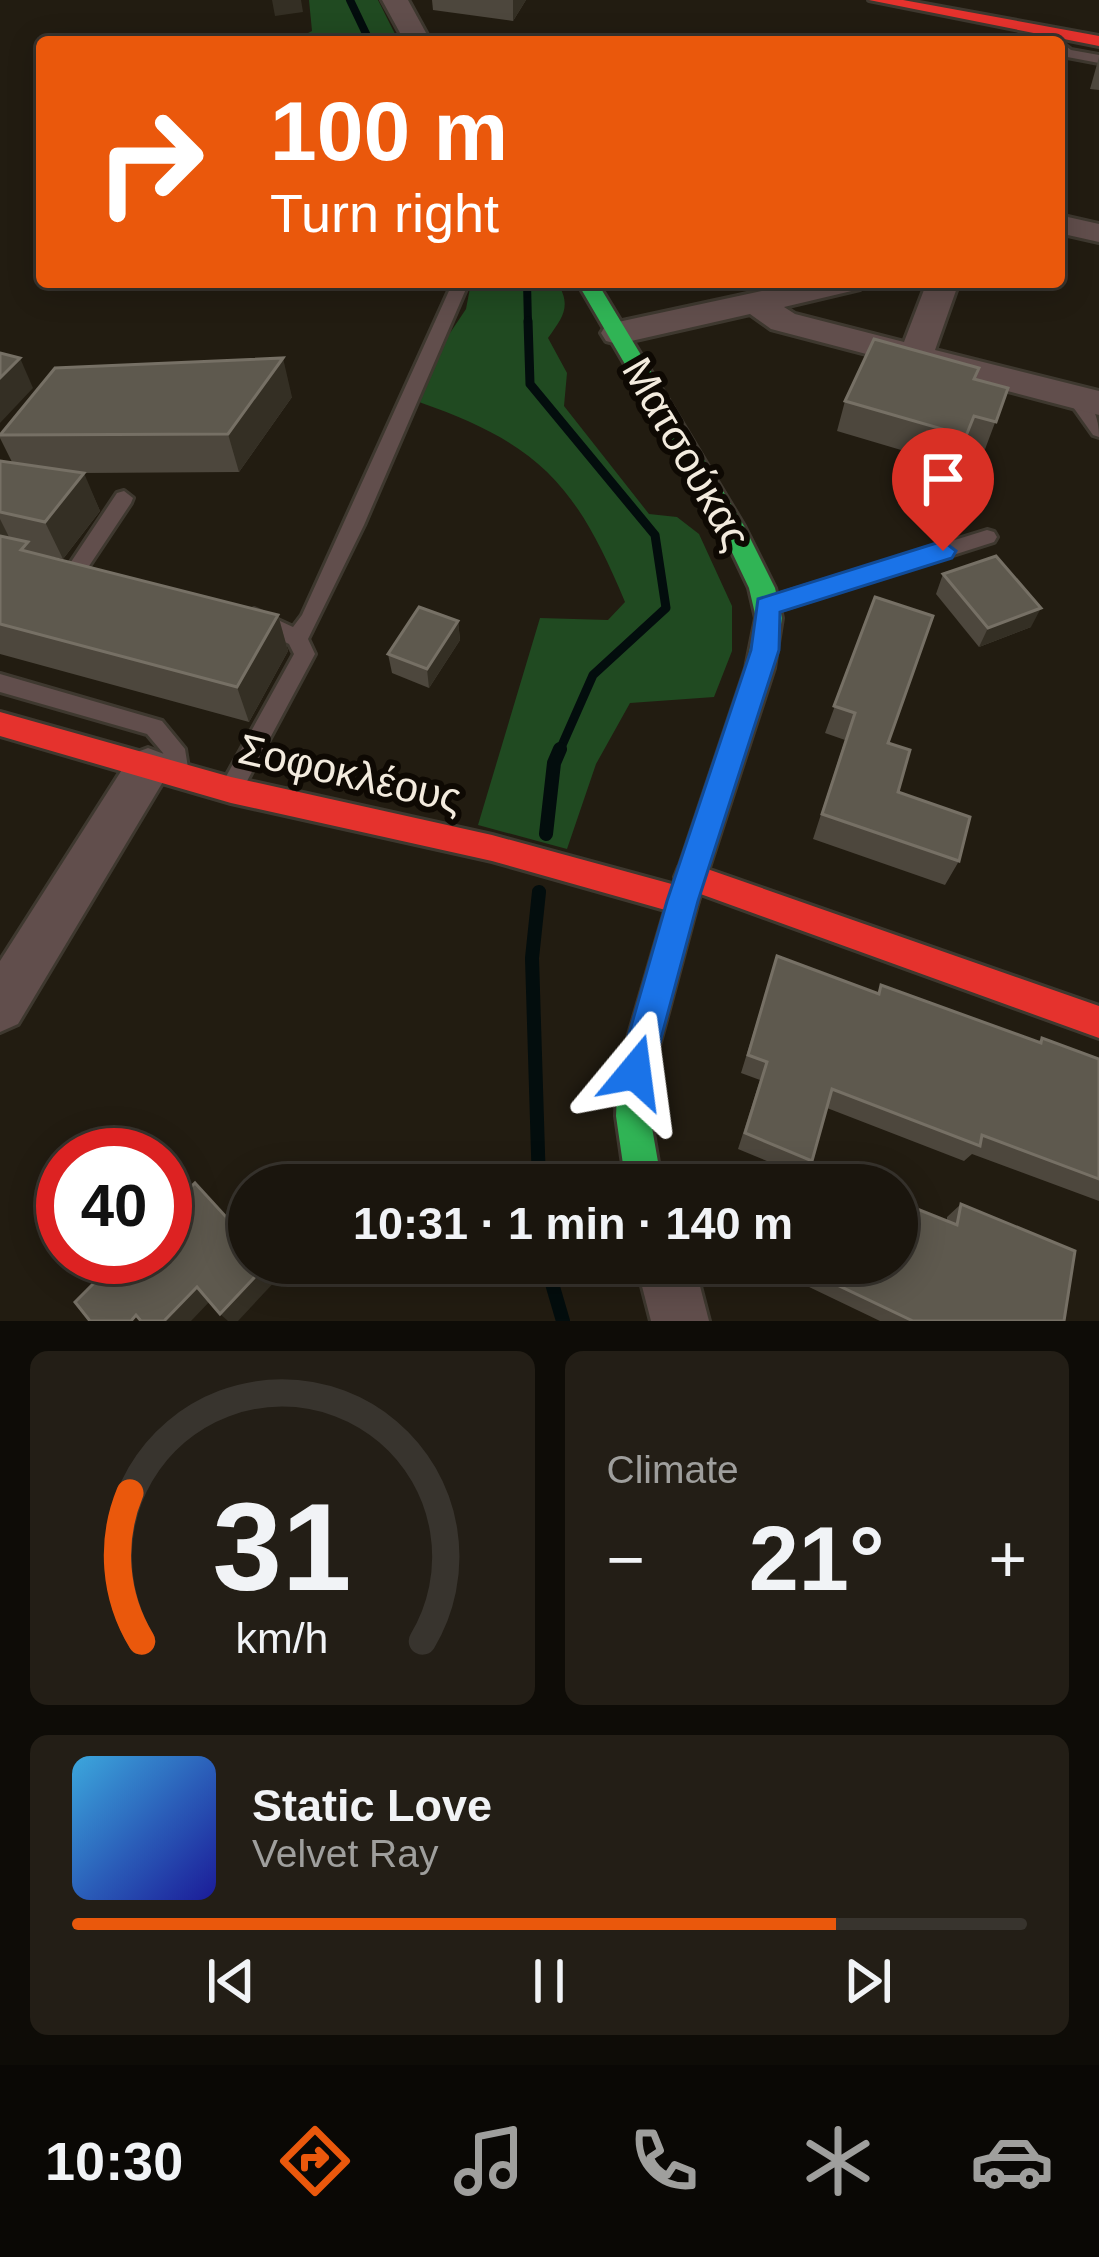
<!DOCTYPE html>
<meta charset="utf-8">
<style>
:root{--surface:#1a150d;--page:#231e16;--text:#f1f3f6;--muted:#9f9f9d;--line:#38342e;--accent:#ea580c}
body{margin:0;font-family:Arial,sans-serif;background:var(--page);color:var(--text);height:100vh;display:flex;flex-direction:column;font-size:45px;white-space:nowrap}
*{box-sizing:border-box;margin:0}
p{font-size:39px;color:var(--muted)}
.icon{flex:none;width:66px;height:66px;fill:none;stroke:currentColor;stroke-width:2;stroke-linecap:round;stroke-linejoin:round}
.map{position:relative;height:1321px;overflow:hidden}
.details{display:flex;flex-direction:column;gap:30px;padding:30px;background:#0e0c07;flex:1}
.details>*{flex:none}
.hud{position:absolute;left:36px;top:36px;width:1029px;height:252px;border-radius:12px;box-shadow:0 6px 30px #0003,0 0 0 3px var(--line);background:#ea580c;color:#fff;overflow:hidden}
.speed{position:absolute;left:36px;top:1128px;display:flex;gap:24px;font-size:60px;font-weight:700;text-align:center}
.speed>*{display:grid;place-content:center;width:156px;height:156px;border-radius:50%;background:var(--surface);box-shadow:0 6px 30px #0003,0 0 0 3px var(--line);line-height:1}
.speed .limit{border:18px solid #d22;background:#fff;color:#111}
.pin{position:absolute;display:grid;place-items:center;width:102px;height:102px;color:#fff;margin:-123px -51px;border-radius:50% 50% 50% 0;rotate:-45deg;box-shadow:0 0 12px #0007}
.pin .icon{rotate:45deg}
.me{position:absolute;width:132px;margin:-66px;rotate:16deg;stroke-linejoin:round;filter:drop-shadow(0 0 9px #0008)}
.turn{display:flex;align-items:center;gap:42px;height:252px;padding:0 36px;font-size:54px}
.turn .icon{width:156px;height:156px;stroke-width:2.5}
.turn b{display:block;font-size:84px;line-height:102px}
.big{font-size:90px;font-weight:700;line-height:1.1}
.details .widget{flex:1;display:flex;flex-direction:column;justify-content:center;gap:18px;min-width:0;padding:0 42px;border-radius:18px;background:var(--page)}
.details .dial{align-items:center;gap:0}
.dial svg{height:312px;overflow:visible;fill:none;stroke:var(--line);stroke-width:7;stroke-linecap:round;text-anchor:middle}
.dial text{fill:var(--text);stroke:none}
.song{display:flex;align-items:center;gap:36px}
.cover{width:144px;height:144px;border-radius:18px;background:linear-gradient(135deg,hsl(200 70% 55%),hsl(240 70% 35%))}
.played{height:12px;border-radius:6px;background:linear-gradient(90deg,var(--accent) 80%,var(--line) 80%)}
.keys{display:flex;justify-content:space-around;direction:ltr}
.heat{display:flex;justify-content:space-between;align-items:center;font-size:66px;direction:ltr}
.details .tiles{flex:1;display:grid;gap:30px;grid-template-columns:1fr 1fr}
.widget:last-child{grid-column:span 2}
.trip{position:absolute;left:228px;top:1164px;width:690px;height:120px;border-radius:60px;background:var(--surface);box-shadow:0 6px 30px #0003,0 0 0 3px var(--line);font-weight:700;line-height:120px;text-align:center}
.tabs{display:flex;height:192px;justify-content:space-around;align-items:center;background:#0a0805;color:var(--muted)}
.tabs .icon{width:84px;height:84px}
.tabs .active{color:var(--accent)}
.tabs b{font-size:54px;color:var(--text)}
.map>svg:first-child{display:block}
</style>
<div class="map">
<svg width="1099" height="1321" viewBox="0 0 1099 1321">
<rect width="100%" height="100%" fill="#221c11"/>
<g fill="#204a21">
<path d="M309,0h69l21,42h-109l22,-11z"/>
<path d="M557,282c15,24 6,35 -9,56l19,35 -3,33 85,108 28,3 22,17 33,72v45l-18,46 -84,6 -34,61 -29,85 -89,-24 62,-207 68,2 17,-18c-49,-118 -86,-158 -206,-200l21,-54 26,-39 5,-26z"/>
</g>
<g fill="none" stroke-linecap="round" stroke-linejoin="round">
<g stroke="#030d0d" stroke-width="8">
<path d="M350,0l20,42"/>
<path d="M527,282l1,42"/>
</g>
<path stroke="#030d0d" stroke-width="9" d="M528,321l2,63 125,151 11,73 -73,67 -34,77"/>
<g stroke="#030d0d" stroke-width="14">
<path d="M546,834l8,-71 6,-14"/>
<path d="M539,892l-7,66 7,227"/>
<path d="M546,1263l17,58"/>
</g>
<defs>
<g id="lane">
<path d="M1059,41l12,9 28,5v8l-37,-7 -3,-14h-4z"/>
<path d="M453,282h16l-105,243 -56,114 7,15 -76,142 -8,3 -8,-3 -3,-7 3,-7 71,-128 -5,-10 -42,-21 -3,-6 10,-8 39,18 9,-12z"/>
<path d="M1075,391c18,8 24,28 24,46l-6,-2 -27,-38z"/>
<path d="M124,491l9,7 -2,5 -50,75h-14l-3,-5 3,-5 50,-75z"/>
<path d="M987,530l7,2 3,5 -3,5 -226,72 -10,-8 3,-6z"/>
<path d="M0,674l162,47 23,28 4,25 -3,7 -8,3 -8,-3 -7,-28 -16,-19 -147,-42z"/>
</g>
<g id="street">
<path d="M382,0h26l23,42h-26z"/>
<path d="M1059,215l40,9v18l-40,-9z"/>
<path d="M803,282h62l-5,7 -76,18 11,7 109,28 23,-60h32l-24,68 164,41v24l-328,-86 -21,-15 -132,30 -12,-3 -5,-8 5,-8 12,-3z"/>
<path d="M148,748l16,6 6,13 -6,13 -146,244 -18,8v-71l132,-207z"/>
<path d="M636,1263h58l15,58h-58z"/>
</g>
<path id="fast" d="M577,282h20l147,244 31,62 7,30 -8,50 -76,233 -46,171 -2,44 12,69h-36l-10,-69 2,-44 50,-171 78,-233 10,-50 -7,-30 -29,-61z"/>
<g id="jam">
<path d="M869,0h34l196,36v10z"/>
<path d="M0,712l231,65 261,58 187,51 -4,-9 4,-10 11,-4 409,143v32l-404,-146 3,9 -4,10 -11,4 -191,-54 -261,-58 -231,-67z"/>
</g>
</defs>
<use href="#lane" stroke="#3e382f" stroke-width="6"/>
<use href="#street" stroke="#3e382f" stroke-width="6"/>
<use href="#fast" stroke="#3e382f" stroke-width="6"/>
<use href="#jam" stroke="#3e382f" stroke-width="6"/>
<use href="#lane" fill="#614e4c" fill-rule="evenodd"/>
<use href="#street" fill="#614e4c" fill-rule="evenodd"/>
<use href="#fast" fill="#30b455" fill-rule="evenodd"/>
<use href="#jam" fill="#e5322d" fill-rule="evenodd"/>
</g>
<g fill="#4d473d">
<path d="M432,0h94l-13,21 -80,-11z"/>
<path d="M1099,57v33l-9,-1z"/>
<path d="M974,379l34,9 -24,64 -21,-6 -8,20 -118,-35 8,-30z"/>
<path d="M292,397l-53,75 -156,1 17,38 -37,48 -30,-6 245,62 10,36 -39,71 -249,-68v-193l12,1 -12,-24v-4z"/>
<path d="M943,574l88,53 -52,20 -43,-53z"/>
<path d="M875,597l13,146 10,49 61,69 -14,24 -132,-46 32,-99 -20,-7z"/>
<path d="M458,621l2,19 -31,48 -37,-15 -4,-19z"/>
<path d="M777,956l100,38 4,-9 157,57 4,-4 57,21v142l-127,-47 -8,7 -137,-53 -15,53 -9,15 -65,-27 22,-69 -19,-7z"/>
<path d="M961,1204l103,117h-184l-121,-58h138l50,-42v-4z"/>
</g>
<g fill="#342f24">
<path d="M272,0h29l2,12 -28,4z"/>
<path d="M513,0h13l-13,21z"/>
<path d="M20,358l13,30 -33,35v-45z"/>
<path d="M283,358l9,39 -53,75 -11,-38z"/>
<path d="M84,473l16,38 -37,48 -18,-37z"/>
<path d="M0,519l15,30 -15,12z"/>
<path d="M1041,608l-10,19 -52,20 9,-19z"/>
<path d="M278,615l10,36 -39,71 -12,-35z"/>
<path d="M458,621l2,19 -31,48 -2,-19z"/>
<path d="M268,1263l12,13 -42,45h-10l-8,-7z"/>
<path d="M197,1287l14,13 -20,21h-27z"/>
</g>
<g fill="#5e594e" stroke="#767065" stroke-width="3">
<path d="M874,339l105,29 -5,11 34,9 -12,34 -22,-6 -8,20 -121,-35z"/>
<path d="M0,353l20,5 -20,20z"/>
<path d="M283,358l-55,76 -228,1 55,-67z"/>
<path d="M0,461l84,12 -39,49 -45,-10z"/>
<path d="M0,536l28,6 -7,8 257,65 -41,72 -237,-63z"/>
<path d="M996,556l45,52 -53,20 -45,-54z"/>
<path d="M875,597l58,19 -45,127 22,7 -12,42 72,25 -11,44 -137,-47 33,-101 -21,-7z"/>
<path d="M419,607l39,14 -31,48 -39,-15z"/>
<path d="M777,956l102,38 2,-9 160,58 1,-5 57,21v120l-117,-44 -2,11 -148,-57 -20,72 -67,-28 22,-71 -19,-7z"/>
<path d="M787,1175l24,10h-27z"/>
<path d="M195,1183l54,59v21h19l-48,51 -23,-27 -33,34h-23l-5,-6 -5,6h-41l-15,-19 45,-45h45v-45z"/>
<path d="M897,1201l60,24 4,-21 114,47 -11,70h-151l-122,-58h106z"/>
</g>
<path fill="#1a73e8" stroke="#114b97" stroke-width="3" d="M943,541l13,10 -4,7 -172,54 -1,38 -81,251 -46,171 -5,12 -12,5 -12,-5 -5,-12 49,-171 84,-251 7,-51z"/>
<g text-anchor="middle" stroke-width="12" stroke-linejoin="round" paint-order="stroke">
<g font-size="42" fill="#f3ebde" stroke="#0e0903">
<text transform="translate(687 453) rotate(60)" y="15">Ματσούκας</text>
<text transform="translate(350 773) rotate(13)" y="15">Σοφοκλέους</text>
</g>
</g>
</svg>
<div class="speed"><div class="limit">40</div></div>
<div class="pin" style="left:943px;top:551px;background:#d93025"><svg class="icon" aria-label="arrive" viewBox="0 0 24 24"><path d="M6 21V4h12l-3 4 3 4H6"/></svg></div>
<svg class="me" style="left:635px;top:1072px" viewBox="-20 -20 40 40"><path d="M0-17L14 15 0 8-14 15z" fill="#1a73e8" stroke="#fff" stroke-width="4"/></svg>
<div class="trip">10:31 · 1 min · 140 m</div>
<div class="hud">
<div class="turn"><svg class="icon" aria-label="right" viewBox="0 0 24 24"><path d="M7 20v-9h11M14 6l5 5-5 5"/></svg><div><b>100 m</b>Turn right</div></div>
</div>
</div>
<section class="details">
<div class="tiles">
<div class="widget dial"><svg viewBox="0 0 100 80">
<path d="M14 69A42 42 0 1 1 86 69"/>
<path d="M14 69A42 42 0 0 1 11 31" stroke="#ea580c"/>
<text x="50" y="56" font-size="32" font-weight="700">31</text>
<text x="50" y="72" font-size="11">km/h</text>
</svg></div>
<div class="widget"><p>Climate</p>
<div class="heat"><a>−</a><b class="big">21°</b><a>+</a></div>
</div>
<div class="widget">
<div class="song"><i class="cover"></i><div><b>Static Love</b><p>Velvet Ray</p></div></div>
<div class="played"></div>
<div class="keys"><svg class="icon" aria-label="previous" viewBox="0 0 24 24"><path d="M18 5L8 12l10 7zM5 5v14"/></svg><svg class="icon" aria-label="pause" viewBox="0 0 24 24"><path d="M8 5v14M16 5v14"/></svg><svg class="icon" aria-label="next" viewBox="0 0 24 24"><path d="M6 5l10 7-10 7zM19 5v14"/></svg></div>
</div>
</div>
</section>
<nav class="tabs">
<b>10:30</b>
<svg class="icon active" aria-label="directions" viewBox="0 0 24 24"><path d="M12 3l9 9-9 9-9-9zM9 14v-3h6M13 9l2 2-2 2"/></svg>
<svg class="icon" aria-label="music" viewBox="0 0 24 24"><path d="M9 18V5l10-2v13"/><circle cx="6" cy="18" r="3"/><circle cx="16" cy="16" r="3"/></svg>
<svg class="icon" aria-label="phone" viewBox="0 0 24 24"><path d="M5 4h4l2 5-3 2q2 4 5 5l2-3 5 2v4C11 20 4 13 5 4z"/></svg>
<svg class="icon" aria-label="climate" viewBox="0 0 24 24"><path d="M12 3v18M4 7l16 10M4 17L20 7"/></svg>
<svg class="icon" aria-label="car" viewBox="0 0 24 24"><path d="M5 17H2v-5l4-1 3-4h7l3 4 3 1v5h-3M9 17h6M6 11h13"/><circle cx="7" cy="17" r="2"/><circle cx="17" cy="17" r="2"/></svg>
</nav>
